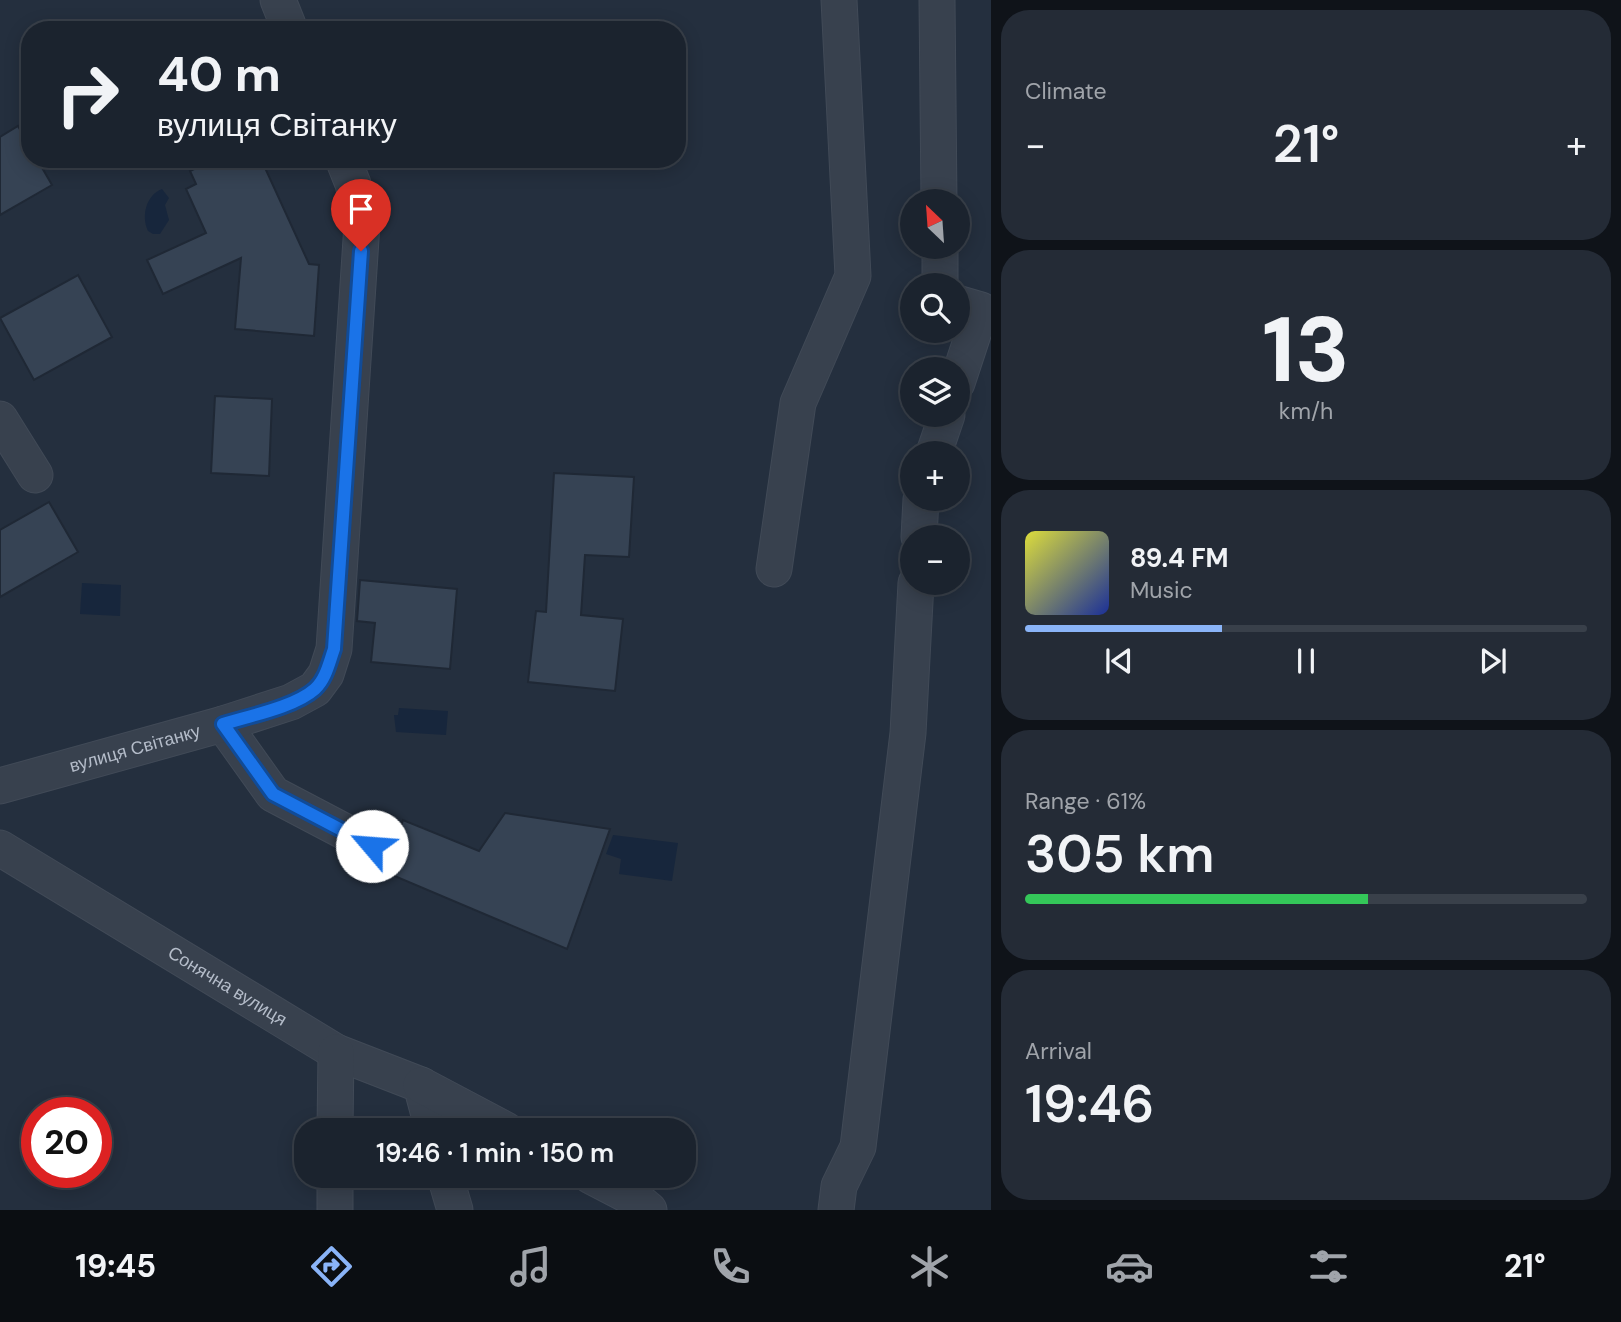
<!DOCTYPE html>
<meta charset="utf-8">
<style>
:root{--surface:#1b232e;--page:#242b36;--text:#f1f3f6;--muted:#a0a4aa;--line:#39404a;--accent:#8ab4f8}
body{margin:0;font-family:"DM Sans",sans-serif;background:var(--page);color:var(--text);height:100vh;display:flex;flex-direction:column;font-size:26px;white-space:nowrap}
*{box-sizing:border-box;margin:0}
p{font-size:23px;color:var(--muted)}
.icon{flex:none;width:38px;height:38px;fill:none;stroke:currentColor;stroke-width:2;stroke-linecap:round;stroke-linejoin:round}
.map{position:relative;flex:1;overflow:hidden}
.sheet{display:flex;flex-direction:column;gap:10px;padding:10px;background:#0f1319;width:630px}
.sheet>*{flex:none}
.banner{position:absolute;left:21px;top:21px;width:665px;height:147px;border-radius:28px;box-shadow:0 4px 18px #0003,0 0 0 2px var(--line);background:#1b232e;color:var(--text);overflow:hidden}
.needle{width:46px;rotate:335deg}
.tools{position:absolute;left:900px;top:189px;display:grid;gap:14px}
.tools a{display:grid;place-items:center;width:70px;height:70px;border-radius:50%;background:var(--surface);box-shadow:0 4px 18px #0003,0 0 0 2px var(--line);font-size:35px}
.speed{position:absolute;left:21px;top:1097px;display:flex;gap:14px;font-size:35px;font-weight:700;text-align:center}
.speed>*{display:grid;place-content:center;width:91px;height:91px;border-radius:50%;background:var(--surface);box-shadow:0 4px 18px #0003,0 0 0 2px var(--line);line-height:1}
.speed .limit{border:10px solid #d22;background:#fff;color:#111}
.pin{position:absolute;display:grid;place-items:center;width:60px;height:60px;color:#fff;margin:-72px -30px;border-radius:50% 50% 50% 0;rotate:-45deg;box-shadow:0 0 7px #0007}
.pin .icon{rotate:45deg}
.me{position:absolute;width:77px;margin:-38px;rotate:297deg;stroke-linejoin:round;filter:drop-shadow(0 0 5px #0008)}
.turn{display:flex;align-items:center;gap:24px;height:147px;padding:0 21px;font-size:32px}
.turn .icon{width:91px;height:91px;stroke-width:2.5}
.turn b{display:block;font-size:49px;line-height:60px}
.big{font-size:52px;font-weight:600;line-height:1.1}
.sheet .tile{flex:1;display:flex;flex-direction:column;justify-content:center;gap:10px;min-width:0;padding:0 24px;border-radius:28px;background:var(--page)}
.sheet .dial{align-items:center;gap:0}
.dial b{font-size:91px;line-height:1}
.song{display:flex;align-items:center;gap:21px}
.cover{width:84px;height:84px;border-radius:10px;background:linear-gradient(135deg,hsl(60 70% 55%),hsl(230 70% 35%))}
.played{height:7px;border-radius:4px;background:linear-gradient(90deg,var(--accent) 35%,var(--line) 35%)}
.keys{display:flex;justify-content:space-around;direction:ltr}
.heat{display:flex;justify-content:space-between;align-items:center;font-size:38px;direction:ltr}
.charge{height:10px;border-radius:5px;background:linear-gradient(90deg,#34c759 61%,var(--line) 0)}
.trip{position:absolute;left:294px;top:1118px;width:402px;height:70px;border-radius:28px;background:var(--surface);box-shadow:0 4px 18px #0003,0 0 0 2px var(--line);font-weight:600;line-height:70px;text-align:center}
.menu{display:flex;height:112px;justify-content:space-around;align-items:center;background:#0b0e12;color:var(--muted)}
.menu .icon{width:49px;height:49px}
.menu .current{color:var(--accent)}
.menu b{font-size:32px;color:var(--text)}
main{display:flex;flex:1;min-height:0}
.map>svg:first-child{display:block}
</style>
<main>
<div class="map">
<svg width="991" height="1210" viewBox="0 0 991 1210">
<rect width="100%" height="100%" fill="#242f3e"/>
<g fill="#17263c">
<path d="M162,189l7,9 -4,7 4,15 -9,14h-7l-5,-3c-7,-15 -2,-36 14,-42z"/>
<path d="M82,583l39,2 -1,31 -40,-2z"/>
<path d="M399,708l49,3 -2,24 -50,-3 -2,-17h4z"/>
<path d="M613,835l65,8 -6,38 -53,-7 2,-15 -15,-5z"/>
</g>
<g fill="#364354" stroke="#1f2835" stroke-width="2">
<path d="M18,126l12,21v12h7l15,26 -52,30v-78z"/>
<path d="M215,159h46l48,105 10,1 -5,71 -79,-7 6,-71 -78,36 -16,-34 59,-27 -20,-44 10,-5 -6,-13z"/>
<path d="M78,275l34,62 -78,43 -34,-62z"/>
<path d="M215,396l57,3 -3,77 -58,-3z"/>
<path d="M554,473l80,4 -5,80 -44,-2 -4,60 42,4 -8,72 -87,-9 8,-71 10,1z"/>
<path d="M49,502l29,50 -78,45v-67z"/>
<path d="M360,580l97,9 -7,80 -79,-7 4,-39 -18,-2z"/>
<path d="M505,813l105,16 -43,120 -182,-77 18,-52 76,31z"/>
</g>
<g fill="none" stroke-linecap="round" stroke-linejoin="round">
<defs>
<g id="minor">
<path d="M278,0l12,30"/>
<path d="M937,0l2,201"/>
<path d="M940,247v38"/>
<path d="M957,303l24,7 -24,73"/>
<path d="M0,419l35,56"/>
<path d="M934,453l13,-38"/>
<path d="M919,537l2,-38"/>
<path d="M774,569l24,-166 55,-127 -14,-276"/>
<path d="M223,724l50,70 99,52"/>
<path id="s1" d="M0,786l223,-62 68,-22 24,-13 11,-15 8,-25 28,-425 -9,-40 -10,-25"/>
<path id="s2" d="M0,848l336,204 85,33 12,45"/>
<path d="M421,1085l85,45"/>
<path d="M335,1130l1,-78"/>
<path d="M445,1176l10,34"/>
<path d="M591,1176l46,24 12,10"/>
<path d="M335,1210v-34"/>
<path d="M836,1210l3,-24 19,-39 50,-414 8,-150"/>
</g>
</defs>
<use href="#minor" stroke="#414a57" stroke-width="37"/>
<use href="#minor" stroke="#38414e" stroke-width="35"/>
</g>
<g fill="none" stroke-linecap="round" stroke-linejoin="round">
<defs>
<path id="route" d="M361,251l-27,398c-5,14 -8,30 -19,40 -20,18 -66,27 -92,35l50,70 99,52"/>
</defs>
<use href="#route" stroke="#114b97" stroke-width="18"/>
<use href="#route" stroke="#1a73e8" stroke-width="12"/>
</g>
<g text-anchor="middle" stroke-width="7" stroke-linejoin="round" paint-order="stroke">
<g font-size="18" fill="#b4bcc9" stroke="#1d2633">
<text dy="6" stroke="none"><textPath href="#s1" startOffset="140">вулиця Світанку</textPath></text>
<text dy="6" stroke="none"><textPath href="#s2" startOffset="266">Сонячна вулиця</textPath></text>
</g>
</g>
</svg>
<div class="tools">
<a><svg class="needle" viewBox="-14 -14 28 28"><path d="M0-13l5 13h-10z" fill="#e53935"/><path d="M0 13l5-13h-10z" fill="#a0a4aa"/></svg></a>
<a><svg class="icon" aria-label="search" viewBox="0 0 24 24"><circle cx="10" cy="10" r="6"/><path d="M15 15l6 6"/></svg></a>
<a><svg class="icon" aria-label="layers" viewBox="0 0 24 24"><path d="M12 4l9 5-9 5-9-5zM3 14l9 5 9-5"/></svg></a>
<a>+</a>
<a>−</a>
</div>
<div class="speed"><div class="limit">20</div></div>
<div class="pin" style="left:361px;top:251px;background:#d93025"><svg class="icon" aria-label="arrive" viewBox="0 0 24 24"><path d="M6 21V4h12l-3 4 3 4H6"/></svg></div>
<svg class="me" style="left:372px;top:846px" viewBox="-20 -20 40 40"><circle r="19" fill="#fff"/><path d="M0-13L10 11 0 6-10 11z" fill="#1a73e8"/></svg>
<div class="trip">19:46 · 1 min · 150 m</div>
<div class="banner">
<div class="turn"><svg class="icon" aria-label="right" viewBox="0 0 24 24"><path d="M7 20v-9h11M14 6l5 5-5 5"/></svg><div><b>40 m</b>вулиця Світанку</div></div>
</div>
</div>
<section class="sheet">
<div class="tile"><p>Climate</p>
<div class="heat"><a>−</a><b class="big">21°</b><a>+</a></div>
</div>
<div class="tile dial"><b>13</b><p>km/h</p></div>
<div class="tile">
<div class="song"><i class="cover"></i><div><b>89.4 FM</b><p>Music</p></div></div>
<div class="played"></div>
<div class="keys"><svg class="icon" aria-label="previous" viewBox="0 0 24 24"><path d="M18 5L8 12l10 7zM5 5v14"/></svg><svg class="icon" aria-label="pause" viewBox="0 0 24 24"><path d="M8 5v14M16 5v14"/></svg><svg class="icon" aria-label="next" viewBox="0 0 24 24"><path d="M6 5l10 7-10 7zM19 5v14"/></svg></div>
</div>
<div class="tile"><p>Range · 61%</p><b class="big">305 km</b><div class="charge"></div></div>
<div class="tile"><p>Arrival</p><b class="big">19:46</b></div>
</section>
</main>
<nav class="menu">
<b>19:45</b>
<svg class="icon current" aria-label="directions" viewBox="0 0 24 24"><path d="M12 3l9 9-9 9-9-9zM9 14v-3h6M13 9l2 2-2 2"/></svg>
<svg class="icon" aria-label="music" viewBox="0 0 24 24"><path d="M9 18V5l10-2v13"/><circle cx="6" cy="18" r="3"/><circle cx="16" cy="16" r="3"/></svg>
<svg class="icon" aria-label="phone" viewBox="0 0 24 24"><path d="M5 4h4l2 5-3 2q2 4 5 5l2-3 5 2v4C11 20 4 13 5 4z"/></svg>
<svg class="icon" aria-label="climate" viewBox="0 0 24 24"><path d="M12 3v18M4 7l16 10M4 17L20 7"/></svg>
<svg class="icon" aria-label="car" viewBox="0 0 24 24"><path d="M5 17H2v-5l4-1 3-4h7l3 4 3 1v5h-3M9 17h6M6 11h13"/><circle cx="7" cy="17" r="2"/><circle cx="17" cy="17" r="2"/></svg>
<svg class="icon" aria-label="filters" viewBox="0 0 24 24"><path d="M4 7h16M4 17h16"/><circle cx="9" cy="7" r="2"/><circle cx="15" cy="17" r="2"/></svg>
<b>21°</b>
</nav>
